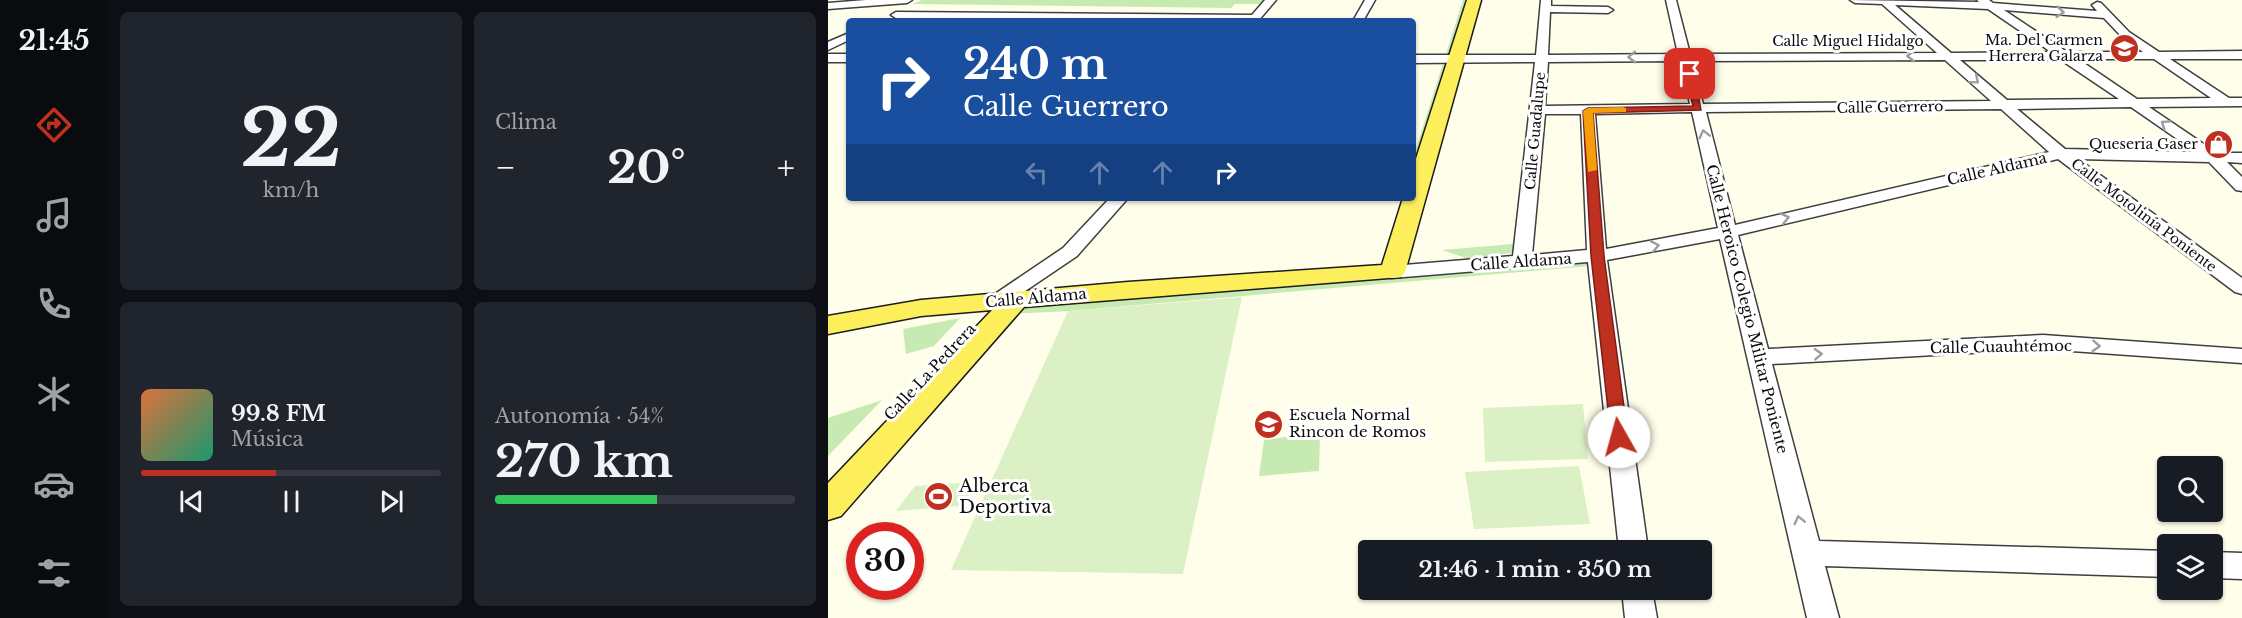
<!DOCTYPE html>
<html lang="es">
<meta charset="utf-8">
<style>
:root{--surface:#171b24;--page:#20242c;--text:#f1f3f6;--muted:#9ea1a6;--line:#363941;--accent:#bf3020}
body{margin:0;font-family:"Libre Baskerville",serif;background:var(--page);color:var(--text);height:100vh;display:flex;flex-direction:column;font-size:22px;white-space:nowrap}
*{box-sizing:border-box;margin:0}
p{font-size:20px;color:var(--muted)}
.icon{flex:none;width:33px;height:33px;fill:none;stroke:currentColor;stroke-width:2;stroke-linecap:round;stroke-linejoin:round}
.map{position:relative;flex:1;overflow:hidden}
.sheet{display:flex;flex-direction:column;gap:12px;padding:12px;background:#0d0f14;width:720px}
.sheet>*{flex:none}
.hud{position:absolute;left:18px;top:18px;width:570px;height:183px;border-radius:6px;box-shadow:0 2px 4px #0004;background:#1a4fa0;color:#fff;overflow:hidden}
.tools{position:absolute;left:1329px;top:456px;display:grid;gap:12px}
.tools a{display:grid;place-items:center;width:66px;height:66px;border-radius:6px;background:var(--surface);box-shadow:0 2px 4px #0004;font-size:30px}
.speed{position:absolute;left:18px;top:522px;display:flex;gap:12px;font-size:30px;font-weight:700;text-align:center}
.speed>*{display:grid;place-content:center;width:78px;height:78px;border-radius:50%;background:var(--surface);box-shadow:0 2px 4px #0004;line-height:1}
.speed .limit{border:9px solid #d22;background:#fff;color:#111}
.pin{position:absolute;display:grid;place-items:center;width:51px;height:51px;color:#fff;margin:-26px;border-radius:12px;box-shadow:0 3px 9px #0006}
.me{position:absolute;width:66px;margin:-33px;rotate:353deg;stroke-linejoin:round;filter:drop-shadow(0 0 4px #0008)}
.turn{display:flex;align-items:center;gap:21px;height:126px;padding:0 18px;font-size:27px}
.turn .icon{width:78px;height:78px;stroke-width:2.5}
.turn b{display:block;font-size:42px;line-height:51px}
.lanes{display:flex;align-items:center;height:57px;padding:0 18px;background:#0003;justify-content:center;gap:30px;direction:ltr}
.lanes .off{opacity:.35}
.big{font-size:45px;font-weight:800;line-height:1.1}
.sheet .tile{flex:1;display:flex;flex-direction:column;justify-content:center;gap:9px;min-width:0;padding:0 21px;border-radius:9px;background:var(--page)}
.sheet .dial{align-items:center;gap:0}
.dial b{font-size:78px;line-height:1}
.song{display:flex;align-items:center;gap:18px}
.cover{width:72px;height:72px;border-radius:9px;background:linear-gradient(135deg,hsl(20 70% 55%),hsl(160 70% 35%))}
.played{height:6px;border-radius:3px;background:linear-gradient(90deg,var(--accent) 45%,var(--line) 45%)}
.keys{display:flex;justify-content:space-around;direction:ltr}
.heat{display:flex;justify-content:space-between;align-items:center;font-size:33px;direction:ltr}
.charge{height:9px;border-radius:4px;background:linear-gradient(90deg,#34c759 54%,var(--line) 0)}
.sheet .tiles{flex:1;display:grid;gap:12px;grid-template-columns:repeat(2,1fr)}
.trip{position:absolute;left:530px;top:540px;width:354px;height:60px;border-radius:6px;background:var(--surface);box-shadow:0 2px 4px #0004;font-weight:800;line-height:60px;text-align:center}
main{display:flex;flex:1;min-height:0}
.tabs{display:flex;flex-direction:column;width:108px;justify-content:space-around;align-items:center;background:#090b0e;color:var(--muted)}
.tabs .icon{width:42px;height:42px}
.tabs .selected{color:var(--accent)}
.tabs b{font-size:27px;color:var(--text)}
.map>svg:first-child{display:block}
</style>
<main>
<nav class="tabs">
<b>21:45</b>
<svg class="icon selected" aria-label="directions" viewBox="0 0 24 24"><path d="M12 3l9 9-9 9-9-9zM9 14v-3h6M13 9l2 2-2 2"/></svg>
<svg class="icon" aria-label="music" viewBox="0 0 24 24"><path d="M9 18V5l10-2v13"/><circle cx="6" cy="18" r="3"/><circle cx="16" cy="16" r="3"/></svg>
<svg class="icon" aria-label="phone" viewBox="0 0 24 24"><path d="M5 4h4l2 5-3 2q2 4 5 5l2-3 5 2v4C11 20 4 13 5 4z"/></svg>
<svg class="icon" aria-label="climate" viewBox="0 0 24 24"><path d="M12 3v18M4 7l16 10M4 17L20 7"/></svg>
<svg class="icon" aria-label="car" viewBox="0 0 24 24"><path d="M5 17H2v-5l4-1 3-4h7l3 4 3 1v5h-3M9 17h6M6 11h13"/><circle cx="7" cy="17" r="2"/><circle cx="17" cy="17" r="2"/></svg>
<svg class="icon" aria-label="filters" viewBox="0 0 24 24"><path d="M4 7h16M4 17h16"/><circle cx="9" cy="7" r="2"/><circle cx="15" cy="17" r="2"/></svg>
</nav>
<section class="sheet">
<div class="tiles">
<div class="tile dial"><b>22</b><p>km/h</p></div>
<div class="tile"><p>Clima</p>
<div class="heat"><a>−</a><b class="big">20°</b><a>+</a></div>
</div>
<div class="tile">
<div class="song"><i class="cover"></i><div><b>99.8 FM</b><p>Música</p></div></div>
<div class="played"></div>
<div class="keys"><svg class="icon" aria-label="previous" viewBox="0 0 24 24"><path d="M18 5L8 12l10 7zM5 5v14"/></svg><svg class="icon" aria-label="pause" viewBox="0 0 24 24"><path d="M8 5v14M16 5v14"/></svg><svg class="icon" aria-label="next" viewBox="0 0 24 24"><path d="M6 5l10 7-10 7zM19 5v14"/></svg></div>
</div>
<div class="tile"><p>Autonomía · 54%</p><b class="big">270 km</b><div class="charge"></div></div>
</div>
</section>
<div class="map">
<svg width="1414" height="618" viewBox="0 0 1414 618">
<rect width="100%" height="100%" fill="#fffeea"/>
<g fill="#c7eab3">
<path d="M94,0h345l-4,4h-28l-4,4 -319,-4z"/>
<path d="M635,0h6l-56,194v-36z"/>
<path d="M685,244v9l-18,2 -20,6 -33,-11z"/>
<path d="M760,259l2,7 -522,45 -59,3 6,-10z"/>
<path d="M132,318l-26,28 -28,8 -3,-25z"/>
<path d="M54,400l-54,56v-38z"/>
<path d="M492,432l-1,39 -60,5 5,-36z"/>
</g>
<g fill="#dbf1c5">
<path d="M414,297l-59,277 -232,-4 117,-259z"/>
<path d="M755,404l5,55 -103,3 -2,-54z"/>
<path d="M751,466l11,58 -116,5 -9,-57z"/>
<path d="M149,482l-16,24 -65,5 19,-25z"/>
</g>
<g fill="none" stroke-linecap="round" stroke-linejoin="round">
<defs>
<g id="minor">
<path d="M38,0h46l-5,3 -79,6v-6z"/>
<path d="M437,0h11l-18,21 -362,-3 -5,-3 5,-3 356,3z"/>
<path d="M537,0h10l-12,21h-10z"/>
<path d="M713,0h10v6l57,1 5,3 -5,3 -58,-1 -2,43 130,-1 -12,-54h10l14,54 247,-1 -55,-49 -27,-1 -5,-3 129,2 -2,-2h12l4,3 104,8 -5,-6 5,-3 4,1 28,29 30,20 83,-1v8h-72l59,39h13v8l-93,1 68,46h25v10l-15,-1 15,15v14l-6,-1 -27,-28 -131,-3 164,119v16l-7,-2 -177,-133 -320,76 30,114 275,-14 199,14v14l-199,-14 -271,15 47,177 349,10v26l-343,-11 14,52h-32l-87,-379 -113,21 41,290h-29l-31,-288 -196,16 -7,-2 -3,-4 3,-4 7,-2 121,-10 22,-194 -122,1v-8h123zM1067,5l93,4 63,43 -100,1zM1176,10l100,8 17,18 22,16h-76zM1250,59h76l57,39 -74,1zM1117,60l46,41 -288,3 -11,-43zM1132,60h101l58,39 -112,1zM852,61l10,43 -145,2 3,-44zM1303,107l65,45 -131,-3 -48,-40zM1173,109l48,43 -314,73 -29,-113zM864,112l26,116 -112,21 -11,-135zM717,114h36l6,136 -55,5z"/>
<path d="M21,33v7l-21,10v-8z"/>
<rect x="0" y="54" width="21" height="8"/>
<path d="M282,198h18l-51,58 -74,50 -7,2 -7,-2 -3,-4 3,-4 74,-50z"/>
<path d="M1384,552l30,1v26l-30,-1z"/>
<path d="M794,590h30l5,28h-32z"/>
</g>
<path id="major" d="M639,0h14l-76,272 -4,5 -377,30 -183,209 -13,4v-37l164,-173 -71,6 -93,18v-18l93,-16 207,-18 254,-17 21,-67h10v-30z"/>
</defs>
<use href="#minor" stroke="#3e3e3e" stroke-width="3"/>
<use href="#major" stroke="#1c1c1c" stroke-width="3"/>
<use href="#minor" fill="#fff" fill-rule="evenodd"/>
<use href="#major" fill="#fdee5c" fill-rule="evenodd"/>
</g>
<defs><path id="oneway-chevron" d="M-2-3.5L2.5 0L-2 3.5" fill="none" stroke-width="1.6" stroke-linecap="round" stroke-linejoin="round" transform="scale(1.5)"/></defs>
<g stroke="#9d9d9d">
<use href="#oneway-chevron" transform="translate(1232 12) rotate(5)"/>
<use href="#oneway-chevron" transform="translate(1083 56) rotate(180)"/>
<use href="#oneway-chevron" transform="translate(804 57) rotate(179)"/>
<use href="#oneway-chevron" transform="translate(1147 80) rotate(40)"/>
<use href="#oneway-chevron" transform="translate(1337 124) rotate(-145)"/>
<use href="#oneway-chevron" transform="translate(876 134) rotate(-104)"/>
<use href="#oneway-chevron" transform="translate(957 218) rotate(-13)"/>
<use href="#oneway-chevron" transform="translate(827 246) rotate(-11)"/>
<use href="#oneway-chevron" transform="translate(1268 346) rotate(4)"/>
<use href="#oneway-chevron" transform="translate(990 354) rotate(-3)"/>
<use href="#oneway-chevron" transform="translate(971 520) rotate(-104)"/>
</g>
<path fill="#bf3020" stroke="#7c1f15" stroke-width="1.5" d="M862,71l4,3 7,36 -108,3 11,143 24,181 -3,4h-12l-2,-4 -20,-181 -8,-145 5,-3 105,-2 -8,-32z"/>
<path fill="#f59e0b" d="M795,107l3,1v4l-33,1 4,57 -9,2 -5,-61 5,-3z"/>
<defs>
<symbol id="school-disc" viewBox="-11 -11 22 22"><circle r="9.5" fill="#bf3020" stroke="#fff"/><path d="M0-5L7-2L0 1L-7-2ZM-4 1L0 2.5L4 1V4Q0 6-4 4Z" fill="#fff"/></symbol>
<symbol id="shop-disc" viewBox="-11 -11 22 22"><circle r="9.5" fill="#bf3020" stroke="#fff"/><path d="M-5-2.5h2.3a2.7 3.5 0 0 1 5.4 0H5L5.5 6h-11ZM-1.5-2.5h3a1.5 2.3 0 0 0-3 0Z" fill="#fff"/></symbol>
<symbol id="university-disc" viewBox="-11 -11 22 22"><circle r="9.5" fill="#bf3020" stroke="#fff"/><path d="M0-5L7-2L0 1L-7-2ZM-4 1L0 2.5L4 1V4Q0 6-4 4Z" fill="#fff"/></symbol>
<symbol id="stadium-disc" viewBox="-11 -11 22 22"><circle r="9.5" fill="#bf3020" stroke="#fff"/><path d="M0-5a6.5 5 0 1 0 0 10a6.5 5 0 1 0 0-10ZM-3.5-1.8h7v3.6h-7Z" fill="#fff"/></symbol>
</defs>
<g fill-rule="evenodd">
<use href="#school-disc" x="1280" y="32" width="33" height="33"/>
<use href="#shop-disc" x="1374" y="128" width="33" height="33"/>
<use href="#university-disc" x="424" y="408" width="33" height="33"/>
<use href="#stadium-disc" x="94" y="480" width="33" height="33"/>
</g>
<g text-anchor="middle" stroke-width="6" stroke-linejoin="round" paint-order="stroke">
<g font-size="14" fill="#0b0b0b" stroke="#fff" text-anchor="end">
<text x="1275" y="45">Ma. Del Carmen<tspan x="1275" dy="16">Herrera Galarza</tspan></text>
<text x="1370" y="149">Queseria Gaser</text>
</g>
<g font-size="14" fill="#0b0b0b" stroke="#fff">
<text x="1020" y="46">Calle Miguel Hidalgo</text>
<text transform="translate(1062 107) rotate(-1)" y="5">Calle Guerrero</text>
<text transform="translate(707 131) rotate(-85)" y="5">Calle Guadalupe</text>
<text transform="translate(1316 215) rotate(37)" y="5">Calle Motolinía Poniente</text>
</g>
<g font-size="15" fill="#0b0b0b" stroke="#fff">
<text transform="translate(1169 169) rotate(-13)" y="5">Calle Aldama</text>
<text transform="translate(693 262) rotate(-4)" y="5">Calle Aldama</text>
<text transform="translate(208 298) rotate(-5)" y="5">Calle Aldama</text>
<text transform="translate(919 309) rotate(76)" y="5">Calle Heroico Colegio Militar Poniente</text>
<text transform="translate(1173 347) rotate(-1)" y="5">Calle Cuauhtémoc</text>
<text transform="translate(102 372) rotate(-47)" y="5">Calle La Pedrera</text>
</g>
<g font-size="15" fill="#0b0b0b" stroke="#fff" text-anchor="start">
<text x="461" y="420">Escuela Normal<tspan x="461" dy="17">Rincon de Romos</tspan></text>
</g>
<g font-size="18" fill="#0b0b0b" stroke="#fff" text-anchor="start">
<text x="131" y="492">Alberca<tspan x="131" dy="21">Deportiva</tspan></text>
</g>
</g>
</svg>
<div class="tools">
<a><svg class="icon" aria-label="search" viewBox="0 0 24 24"><circle cx="10" cy="10" r="6"/><path d="M15 15l6 6"/></svg></a>
<a><svg class="icon" aria-label="layers" viewBox="0 0 24 24"><path d="M12 4l9 5-9 5-9-5zM3 14l9 5 9-5"/></svg></a>
</div>
<div class="speed"><div class="limit">30</div></div>
<div class="pin" style="left:862px;top:74px;background:#d93025"><svg class="icon" aria-label="arrive" viewBox="0 0 24 24"><path d="M6 21V4h12l-3 4 3 4H6"/></svg></div>
<svg class="me" style="left:791px;top:437px" viewBox="-20 -20 40 40"><circle r="19" fill="#fff"/><path d="M0-13L10 11 0 6-10 11z" fill="#bf3020"/></svg>
<div class="trip">21:46 · 1 min · 350 m</div>
<div class="hud">
<div class="turn"><svg class="icon" aria-label="right" viewBox="0 0 24 24"><path d="M7 20v-9h11M14 6l5 5-5 5"/></svg><div><b>240 m</b>Calle Guerrero</div></div>
<div class="lanes"><svg class="icon off" aria-label="left" viewBox="0 0 24 24"><path d="M17 20v-9H6M10 6l-5 5 5 5"/></svg><svg class="icon off" aria-label="ahead" viewBox="0 0 24 24"><path d="M12 20V5M6 11l6-6 6 6"/></svg><svg class="icon off" aria-label="ahead" viewBox="0 0 24 24"><path d="M12 20V5M6 11l6-6 6 6"/></svg><svg class="icon" aria-label="right" viewBox="0 0 24 24"><path d="M7 20v-9h11M14 6l5 5-5 5"/></svg></div>
</div>
</div>
</main>
